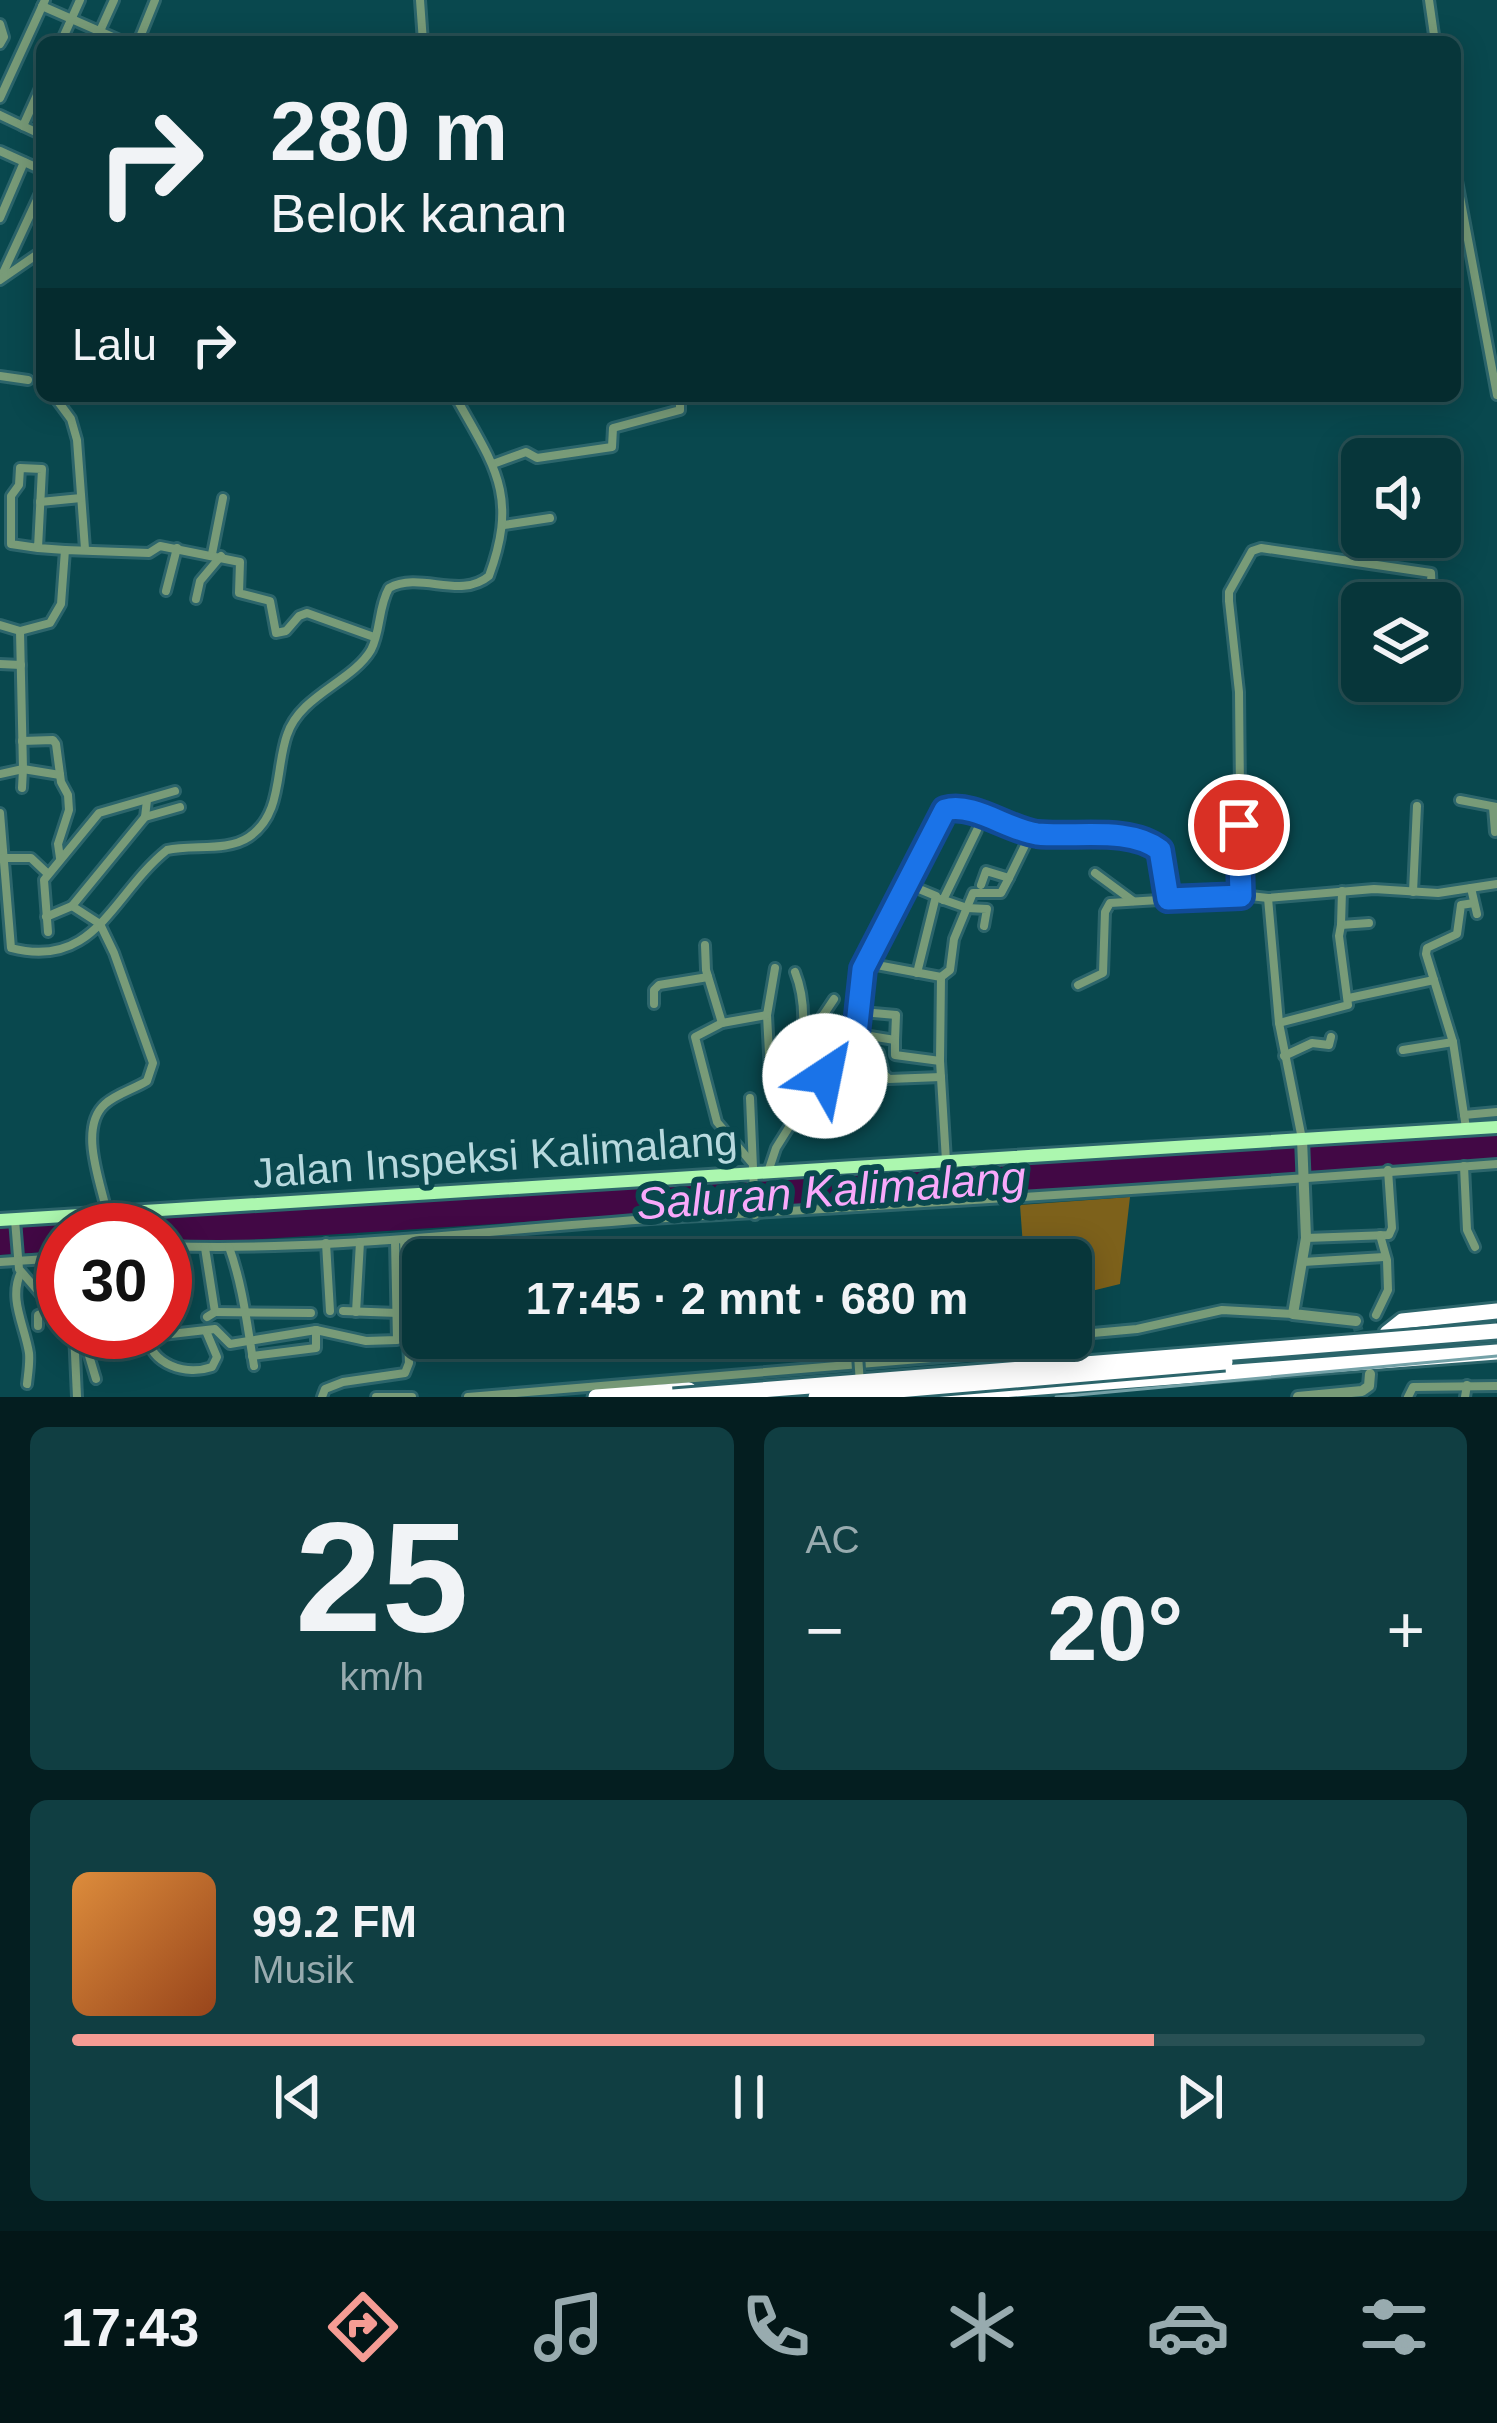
<!DOCTYPE html>
<html lang="id">
<meta charset="utf-8">
<style>
:root{--surface:#07363a;--page:#103e42;--text:#f1f3f6;--muted:#98abaf;--line:#285054;--accent:#f59c94}
body{margin:0;font-family:Arial,sans-serif;background:var(--page);color:var(--text);height:100vh;display:flex;flex-direction:column;font-size:45px;white-space:nowrap}
*{box-sizing:border-box;margin:0}
p{font-size:39px;color:var(--muted)}
.icon{flex:none;width:66px;height:66px;fill:none;stroke:currentColor;stroke-width:2;stroke-linecap:round;stroke-linejoin:round}
.map{position:relative;height:1397px;overflow:hidden}
.details{display:flex;flex-direction:column;gap:30px;padding:30px;background:#041e20;flex:1}
.details>*{flex:none}
.hud{position:absolute;left:36px;top:36px;width:1425px;height:366px;border-radius:18px;box-shadow:0 6px 30px #0003,0 0 0 3px var(--line);background:#07363a;color:var(--text);overflow:hidden}
.buttons{position:absolute;left:1341px;top:438px;display:grid;gap:24px}
.buttons a{display:grid;place-items:center;width:120px;height:120px;border-radius:18px;background:var(--surface);box-shadow:0 6px 30px #0003,0 0 0 3px var(--line);font-size:60px}
.speed{position:absolute;left:36px;top:1203px;display:flex;gap:24px;font-size:60px;font-weight:700;text-align:center}
.speed>*{display:grid;place-content:center;width:156px;height:156px;border-radius:50%;background:var(--surface);box-shadow:0 6px 30px #0003,0 0 0 3px var(--line);line-height:1}
.speed .limit{border:18px solid #d22;background:#fff;color:#111}
.pin{position:absolute;display:grid;place-items:center;width:102px;height:102px;color:#fff;margin:-51px;border:6px solid #fff;border-radius:50%;box-shadow:0 3px 12px #0007}
.me{position:absolute;width:132px;margin:-66px;rotate:34deg;stroke-linejoin:round;filter:drop-shadow(0 0 9px #0008)}
.turn{display:flex;align-items:center;gap:42px;height:252px;padding:0 36px;font-size:54px}
.turn .icon{width:156px;height:156px;stroke-width:2.5}
.turn b{display:block;font-size:84px;line-height:102px}
.then{display:flex;align-items:center;height:114px;padding:0 36px;background:#0003;gap:24px;font-size:45px}
.big{font-size:90px;font-weight:700;line-height:1.1}
.details .card{flex:1;display:flex;flex-direction:column;justify-content:center;gap:18px;min-width:0;padding:0 42px;border-radius:18px;background:var(--page)}
.details .dial{align-items:center;gap:0}
.dial b{font-size:156px;line-height:1}
.song{display:flex;align-items:center;gap:36px}
.cover{width:144px;height:144px;border-radius:18px;background:linear-gradient(135deg,hsl(30 70% 55%),hsl(20 70% 35%))}
.played{height:12px;border-radius:6px;background:linear-gradient(90deg,var(--accent) 80%,var(--line) 80%)}
.keys{display:flex;justify-content:space-around;direction:ltr}
.heat{display:flex;justify-content:space-between;align-items:center;font-size:66px;direction:ltr}
.details .tiles{flex:1;display:grid;gap:30px;grid-template-columns:1fr 1fr}
.card:last-child{grid-column:span 2}
.trip{position:absolute;left:402px;top:1239px;width:690px;height:120px;border-radius:18px;background:var(--surface);box-shadow:0 6px 30px #0003,0 0 0 3px var(--line);font-weight:700;line-height:120px;text-align:center}
.menu{display:flex;height:192px;justify-content:space-around;align-items:center;background:#031617;color:var(--muted)}
.menu .icon{width:84px;height:84px}
.menu .current{color:var(--accent)}
.menu b{font-size:54px;color:var(--text)}
.map>svg:first-child{display:block}
</style>
<div class="map">
<svg width="1497" height="1397" viewBox="0 0 1497 1397">
<rect width="100%" height="100%" fill="#09484e"/>
<g fill="#7d611b">
<path d="M1497,1133l-195,13 -1302,82v-8z"/>
<path d="M1130,1197l-10,87 -49,12v-36h-47l-4,-55z"/>
</g>
<path fill="#420845" d="M1497,1133v29l-707,47 -26,-6 -23,9 -77,1 -448,29 -51,-2v-10h-102v21l-63,4v-27z"/>
<g fill="none" stroke-linecap="round" stroke-linejoin="round">
<path stroke="#235e64" stroke-width="10" stroke-dasharray="10 5" stroke-linecap="butt" d="M1356,1321l12,44"/>
<defs>
<g id="minor">
<path d="M420,0l3,42"/>
<path d="M1429,0l6,42"/>
<path d="M42,6l82,36"/>
<path d="M0,24l4,13 -4,7"/>
<path d="M61,42l19,-42"/>
<path d="M95,42l19,-42"/>
<path d="M138,42l17,-42"/>
<path d="M0,98l45,-98"/>
<path d="M0,115l42,20"/>
<path d="M23,126l19,-42"/>
<path d="M0,151l42,19"/>
<path d="M1455,170l42,225"/>
<path d="M0,218l24,-56"/>
<path d="M3,273l39,-84"/>
<path d="M0,280l42,-29"/>
<path d="M0,376l28,4"/>
<path d="M54,396l17,23 6,21 8,109"/>
<path d="M493,464l33,-12 11,6 75,-11 1,-19 67,-18v-14"/>
<path d="M40,502l41,-4"/>
<path d="M504,525l46,-7"/>
<path d="M38,548l-27,-4v-48l8,-11 1,-17 22,1 -4,79 27,2"/>
<path d="M212,554l11,-56"/>
<path d="M166,591l11,-43"/>
<path d="M196,599l4,-18 21,-25"/>
<path d="M0,625l20,6 30,-8 11,-19 4,-54 84,3 11,-7 80,16 -1,31 31,8 6,32 10,-2 13,-15 8,-3 67,24"/>
<path d="M0,664l21,1"/>
<path d="M22,741l31,-1 3,4 5,38 7,13 1,15 -11,34 2,14"/>
<path d="M0,774l23,-5 -3,-138"/>
<path d="M22,788l1,-19 37,6"/>
<path d="M1460,800l37,7"/>
<path d="M1493,807l2,25"/>
<path d="M0,813l11,135c85,22 101,-54 156,-98 25,-6 60,2 82,-13 34,-23 26,-68 38,-102 13,-40 65,-53 84,-85 10,-19 7,-43 18,-62 32,-17 71,12 100,-12 30,-82 5,-110 -34,-180"/>
<path d="M145,817l35,-10"/>
<path d="M2,858h29l17,16"/>
<path d="M1095,873l38,28"/>
<path d="M1009,878l22,-45"/>
<path d="M907,884l29,12 -19,77"/>
<path d="M1471,888l6,26"/>
<path d="M1342,891l-1,34 28,-2"/>
<path d="M1413,892l4,-86"/>
<path d="M1241,895l-2,-203 -10,-91v-9l23,-41 9,-3 170,25 1,21 11,4 6,16"/>
<path d="M1268,898l11,125 23,116"/>
<path d="M941,899l26,9 20,1 -3,17"/>
<path d="M943,900l34,-70"/>
<path d="M46,917l26,-11"/>
<path d="M48,932l-4,-52 55,-67 76,-22"/>
<path d="M705,945l1,25 16,53"/>
<path d="M866,963l75,14 -1,84 6,100"/>
<path d="M775,968l-8,47 3,57 31,36"/>
<path d="M941,977l9,-7 4,-31 19,-46h28l8,-15 -23,-7 -5,14"/>
<path d="M1078,985l25,-12 2,-61 5,-9 131,-8 27,3 106,-9 64,4 59,-9"/>
<path d="M1349,998l85,-18"/>
<path d="M654,1004v-14l5,-5 49,-8"/>
<path d="M862,1012l34,3 -1,25"/>
<path d="M804,1022l16,-2 14,-21"/>
<path d="M1279,1023l69,-18 -9,-69 2,-11"/>
<path d="M857,1034l38,6v15l45,6"/>
<path d="M849,1045l30,8 5,21 5,5 52,-2"/>
<path d="M1403,1050l50,-8"/>
<path d="M1284,1056l28,-13 17,2 2,-8"/>
<path d="M793,1096c7,-41 18,-84 2,-124"/>
<path d="M750,1098l5,117"/>
<path d="M1464,1115l33,-3"/>
<path d="M1466,1128l-13,-86 -27,-88 1,-6 30,-14 4,-29 13,-2"/>
<path d="M751,1162l-34,-40 -22,-85 27,-14 45,-8"/>
<path d="M1464,1166l3,64 8,17"/>
<path d="M768,1172l8,-24 25,-40 56,-74 6,-65 82,-159c28,-8 63,20 92,24 38,4 92,-8 123,15l9,50"/>
<path d="M107,1213c-6,-30 -29,-85 -2,-109 11,-10 29,-15 42,-23l6,-18 -39,-110 -14,-29 -28,-18 73,-89 2,-17"/>
<path d="M15,1220l4,49 44,51"/>
<path d="M1306,1238l83,-3 3,-7 -4,-58"/>
<path d="M326,1243l4,68"/>
<path d="M165,1246c173,6 344,-19 517,-29 272,-15 543,-32 815,-53"/>
<path d="M229,1247c14,39 18,78 25,119"/>
<path d="M205,1248l10,64 -8,5"/>
<path d="M0,1262l63,-4"/>
<path d="M1303,1262l81,-5"/>
<path d="M21,1272c-13,27 4,54 8,81 1,10 -1,21 -2,31"/>
<path d="M343,1311l55,2"/>
<path d="M215,1312l96,1"/>
<path d="M356,1312l4,-70"/>
<path d="M1376,1315l12,-25 -1,-30 -7,-25"/>
<path d="M38,1326v-11l13,-5"/>
<path d="M74,1332l3,65"/>
<path d="M147,1335c4,30 39,41 65,32l5,-10 -11,-26"/>
<path d="M162,1335l53,-6 15,15 86,-14 50,11 31,-1 -2,-100"/>
<path d="M1071,1335l66,-6 85,-19 71,4"/>
<path d="M76,1338l87,-5"/>
<path d="M84,1339l12,40"/>
<path d="M858,1355l-1,-7 148,-10"/>
<path d="M252,1356l64,-8v-18"/>
<path d="M322,1397l3,-8 18,-7 62,-9 4,-10 -5,-123"/>
<path d="M376,1397h36"/>
<path d="M468,1397l560,-47"/>
<path d="M1408,1397l5,-10 84,-1"/>
<path d="M1465,1397l2,-12"/>
</g>
<g id="tertiary">
<path d="M1302,1139l4,99 -13,76 63,7"/>
<path d="M1298,1397l64,-6 7,-5 1,-12"/>
</g>
<path id="primary" d="M0,1220l1497,-93"/>
<g id="motorway">
<path d="M1387,1333l15,-12 95,-10"/>
<path d="M596,1397l93,-7"/>
<path d="M910,1397l587,-45"/>
</g>
</defs>
<use href="#minor" stroke="#2c656b" stroke-width="14"/>
<use href="#tertiary" stroke="#2c656b" stroke-width="16"/>
<use href="#primary" stroke="#2c656b" stroke-width="18"/>
<use href="#motorway" stroke="#2c656b" stroke-width="21"/>
<use href="#minor" stroke="#789b78" stroke-width="8"/>
<use href="#tertiary" stroke="#789b78" stroke-width="10"/>
<use href="#primary" stroke="#acf7af" stroke-width="12"/>
<use href="#motorway" stroke="#fff" stroke-width="15"/>
<path stroke="#74a1a7" stroke-width="3" d="M1056,1397l441,-41"/>
<defs>
<path id="minor-bridge" d="M858,1355l2,29"/>
<g id="motorway-bridge">
<path d="M673,1397l824,-66"/>
<path d="M816,1397l409,-35"/>
</g>
</defs>
<use href="#minor-bridge" stroke="#2c656b" stroke-width="14" stroke-linecap="butt"/>
<use href="#motorway-bridge" stroke="#2c656b" stroke-width="21" stroke-linecap="butt"/>
<use href="#minor-bridge" stroke="#789b78" stroke-width="8"/>
<use href="#motorway-bridge" stroke="#fff" stroke-width="15"/>
</g>
<g fill="none" stroke-linecap="round" stroke-linejoin="round">
<defs>
<path id="route" d="M825,1076l31,-42 7,-65 82,-159c28,-8 63,20 92,24 38,4 92,-8 123,16l8,49 73,-3 -2,-71"/>
</defs>
<use href="#route" stroke="#114b97" stroke-width="30"/>
<use href="#route" stroke="#1a73e8" stroke-width="21"/>
</g>
<g text-anchor="middle" stroke-width="12" stroke-linejoin="round" paint-order="stroke">
<g font-size="42" fill="#b7d9de" stroke="#09484e">
<text transform="translate(495 1156) rotate(-4)" y="15">Jalan Inspeksi Kalimalang</text>
</g>
<g font-size="45" font-style="italic" fill="#f8a9fb" stroke="#09484e">
<text transform="translate(831 1190) rotate(-4)" y="16">Saluran Kalimalang</text>
</g>
</g>
</svg>
<div class="buttons">
<a><svg class="icon" aria-label="sound" viewBox="0 0 24 24"><path d="M4 9h4l5-4v14l-5-4H4zM17 9q2 3 0 6"/></svg></a>
<a><svg class="icon" aria-label="layers" viewBox="0 0 24 24"><path d="M12 4l9 5-9 5-9-5zM3 14l9 5 9-5"/></svg></a>
</div>
<div class="speed"><div class="limit">30</div></div>
<div class="pin" style="left:1239px;top:825px;background:#d93025"><svg class="icon" aria-label="arrive" viewBox="0 0 24 24"><path d="M6 21V4h12l-3 4 3 4H6"/></svg></div>
<svg class="me" style="left:825px;top:1076px" viewBox="-20 -20 40 40"><circle r="19" fill="#fff"/><path d="M0-13L10 11 0 6-10 11z" fill="#1a73e8"/></svg>
<div class="trip">17:45 · 2 mnt · 680 m</div>
<div class="hud">
<div class="turn"><svg class="icon" aria-label="right" viewBox="0 0 24 24"><path d="M7 20v-9h11M14 6l5 5-5 5"/></svg><div><b>280 m</b>Belok kanan</div></div>
<div class="then">Lalu<svg class="icon" aria-label="right" viewBox="0 0 24 24"><path d="M7 20v-9h11M14 6l5 5-5 5"/></svg></div>
</div>
</div>
<section class="details">
<div class="tiles">
<div class="card dial"><b>25</b><p>km/h</p></div>
<div class="card"><p>AC</p>
<div class="heat"><a>−</a><b class="big">20°</b><a>+</a></div>
</div>
<div class="card">
<div class="song"><i class="cover"></i><div><b>99.2 FM</b><p>Musik</p></div></div>
<div class="played"></div>
<div class="keys"><svg class="icon" aria-label="previous" viewBox="0 0 24 24"><path d="M18 5L8 12l10 7zM5 5v14"/></svg><svg class="icon" aria-label="pause" viewBox="0 0 24 24"><path d="M8 5v14M16 5v14"/></svg><svg class="icon" aria-label="next" viewBox="0 0 24 24"><path d="M6 5l10 7-10 7zM19 5v14"/></svg></div>
</div>
</div>
</section>
<nav class="menu">
<b>17:43</b>
<svg class="icon current" aria-label="directions" viewBox="0 0 24 24"><path d="M12 3l9 9-9 9-9-9zM9 14v-3h6M13 9l2 2-2 2"/></svg>
<svg class="icon" aria-label="music" viewBox="0 0 24 24"><path d="M9 18V5l10-2v13"/><circle cx="6" cy="18" r="3"/><circle cx="16" cy="16" r="3"/></svg>
<svg class="icon" aria-label="phone" viewBox="0 0 24 24"><path d="M5 4h4l2 5-3 2q2 4 5 5l2-3 5 2v4C11 20 4 13 5 4z"/></svg>
<svg class="icon" aria-label="climate" viewBox="0 0 24 24"><path d="M12 3v18M4 7l16 10M4 17L20 7"/></svg>
<svg class="icon" aria-label="car" viewBox="0 0 24 24"><path d="M5 17H2v-5l4-1 3-4h7l3 4 3 1v5h-3M9 17h6M6 11h13"/><circle cx="7" cy="17" r="2"/><circle cx="17" cy="17" r="2"/></svg>
<svg class="icon" aria-label="filters" viewBox="0 0 24 24"><path d="M4 7h16M4 17h16"/><circle cx="9" cy="7" r="2"/><circle cx="15" cy="17" r="2"/></svg>
</nav>
